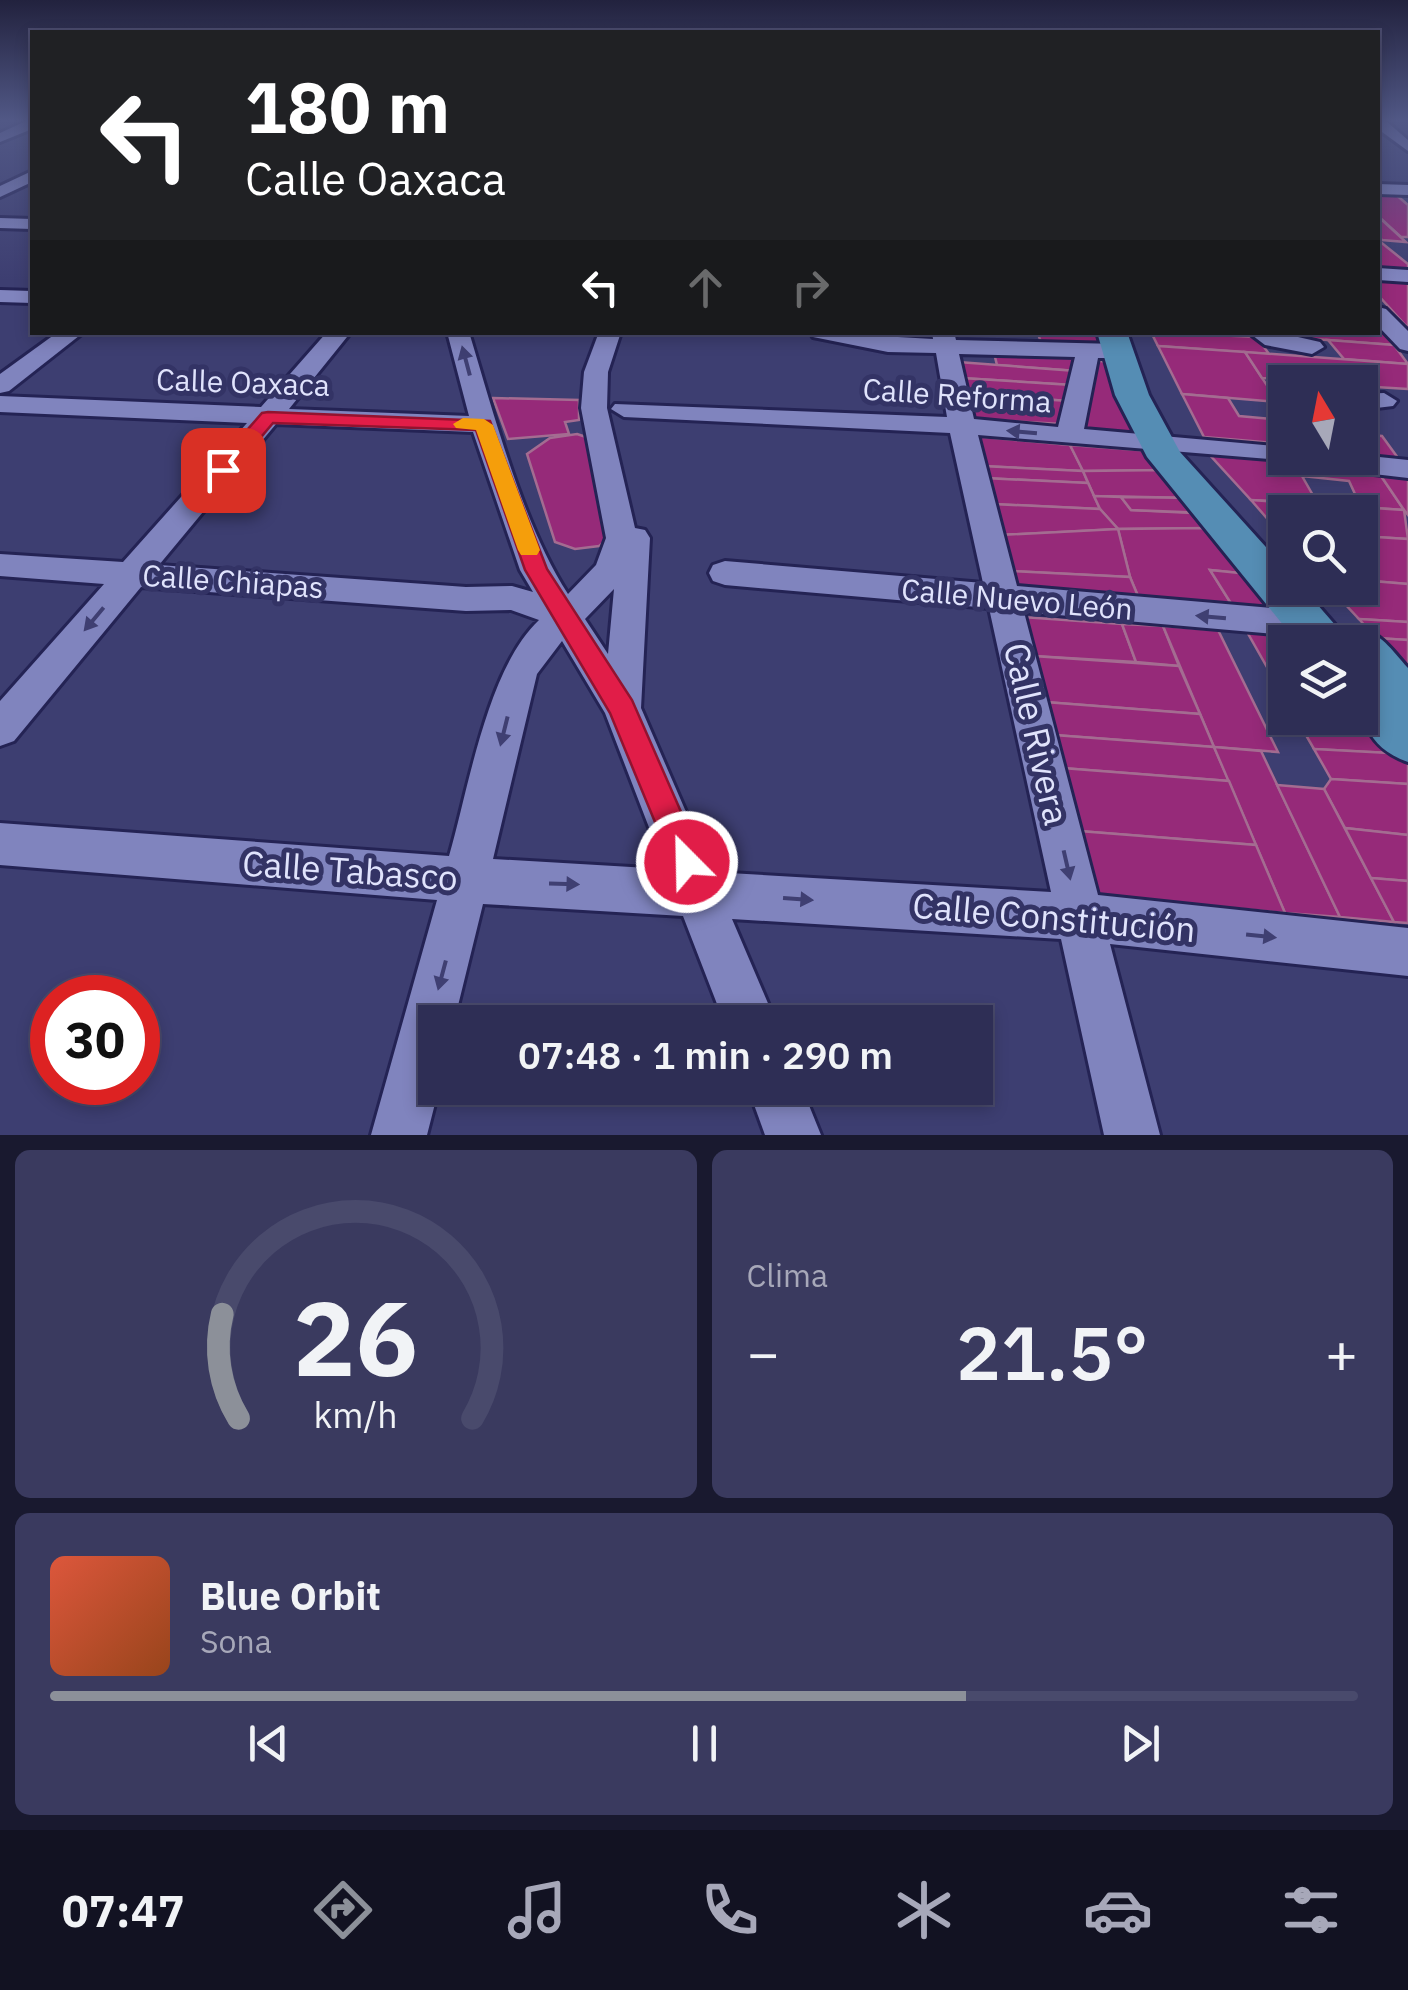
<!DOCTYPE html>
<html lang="es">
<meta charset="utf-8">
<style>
:root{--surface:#2e2e55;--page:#3a3a5f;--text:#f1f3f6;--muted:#a7a8b9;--line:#494a6c;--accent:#8c9099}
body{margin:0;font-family:"IBM Plex Sans",sans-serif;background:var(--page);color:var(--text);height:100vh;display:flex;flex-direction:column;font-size:38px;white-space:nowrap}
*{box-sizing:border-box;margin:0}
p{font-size:32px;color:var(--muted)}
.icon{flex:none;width:55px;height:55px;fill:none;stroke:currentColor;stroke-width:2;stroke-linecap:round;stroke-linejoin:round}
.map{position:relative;height:1135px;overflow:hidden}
.sheet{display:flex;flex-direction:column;gap:15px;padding:15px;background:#19192f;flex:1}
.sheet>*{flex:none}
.banner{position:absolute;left:30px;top:30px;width:1350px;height:305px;border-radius:0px;box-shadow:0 5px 15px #0003,0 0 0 2px var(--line);background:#202124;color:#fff;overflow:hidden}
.needle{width:65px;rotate:350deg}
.controls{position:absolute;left:1268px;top:365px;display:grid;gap:20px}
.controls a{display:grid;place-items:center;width:110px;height:110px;border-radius:0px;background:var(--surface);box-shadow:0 5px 15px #0003,0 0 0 2px var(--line);font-size:50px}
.speed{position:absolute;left:30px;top:975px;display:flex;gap:20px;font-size:50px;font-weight:700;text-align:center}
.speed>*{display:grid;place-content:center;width:130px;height:130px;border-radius:50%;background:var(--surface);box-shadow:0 5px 15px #0003,0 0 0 2px var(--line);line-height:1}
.speed .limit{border:15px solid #d22;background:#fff;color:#111}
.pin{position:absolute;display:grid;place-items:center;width:85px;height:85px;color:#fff;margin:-42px;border-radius:20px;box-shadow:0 5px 15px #0006}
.me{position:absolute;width:110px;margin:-55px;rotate:337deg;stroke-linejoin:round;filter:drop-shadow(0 0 8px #0008)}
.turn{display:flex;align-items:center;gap:35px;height:210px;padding:0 50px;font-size:45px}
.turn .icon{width:130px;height:130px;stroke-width:2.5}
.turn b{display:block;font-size:70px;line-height:85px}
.lanes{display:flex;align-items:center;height:95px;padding:0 50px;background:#0003;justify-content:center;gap:50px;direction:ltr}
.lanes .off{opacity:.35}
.big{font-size:75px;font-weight:600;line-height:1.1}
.sheet .card{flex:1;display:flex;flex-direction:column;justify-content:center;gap:15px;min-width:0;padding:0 35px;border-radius:15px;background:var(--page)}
.sheet .dial{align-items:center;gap:0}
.dial svg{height:260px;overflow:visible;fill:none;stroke:var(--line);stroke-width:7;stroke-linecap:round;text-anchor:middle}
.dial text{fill:var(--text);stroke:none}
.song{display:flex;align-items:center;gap:30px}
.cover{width:120px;height:120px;border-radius:15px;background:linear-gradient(135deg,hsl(10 70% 55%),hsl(20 70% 35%))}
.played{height:10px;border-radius:5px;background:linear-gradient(90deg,var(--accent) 70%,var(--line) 70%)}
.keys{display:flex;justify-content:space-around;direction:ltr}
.heat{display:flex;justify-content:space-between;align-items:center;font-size:55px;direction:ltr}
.sheet .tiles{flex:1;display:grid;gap:15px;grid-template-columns:1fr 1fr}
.card:last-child{grid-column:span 2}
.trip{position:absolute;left:418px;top:1005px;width:575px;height:100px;border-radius:0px;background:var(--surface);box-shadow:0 5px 15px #0003,0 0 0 2px var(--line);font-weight:600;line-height:100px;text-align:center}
.tab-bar{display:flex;height:160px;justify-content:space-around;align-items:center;background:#121222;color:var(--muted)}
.tab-bar .icon{width:70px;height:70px}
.tab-bar .active{color:var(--accent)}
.tab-bar b{font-size:45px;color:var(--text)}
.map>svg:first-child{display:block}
</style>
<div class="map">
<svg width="1408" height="1135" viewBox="0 0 1408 1135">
<rect width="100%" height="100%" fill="#3d3e71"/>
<g fill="#962a79" stroke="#a46c91" stroke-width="2.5">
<path d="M1378,192l16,1 14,12v32h-7l-23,-21z"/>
<path d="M1378,220h4l24,22 -24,-2 -4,-4z"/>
<path d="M1378,240l30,24v6l-30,-2z"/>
<path d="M1378,276l30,3v49l-30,-33z"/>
<path d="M1378,327l16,18 -106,-8 -4,-5h94z"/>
<path d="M1037,332h67l6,13 -68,-1z"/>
<path d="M1151,332l106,5 12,17 -111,-8z"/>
<path d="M1328,340l66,5 14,19 -64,-5z"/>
<path d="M1158,346l87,6 33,50 -96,-8z"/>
<path d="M1245,352l163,12v25l-48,-3v-4l-98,-4z"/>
<path d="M994,353h83l-1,18 -79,-6z"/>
<path d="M1095,360l22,4 19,70h-58z"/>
<path d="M958,362l118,9 -4,14 -111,-7z"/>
<path d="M961,378l111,7 -3,16 -104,-7z"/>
<path d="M965,394l104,7 -6,23 -92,-5z"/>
<path d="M1182,394l46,4 11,18 44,4 2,24 -81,-7z"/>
<path d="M493,398l86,2v20l-14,2 4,12 -61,5z"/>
<path d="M577,434l15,5 17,99 -10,8 -24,3 -20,-7 -28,-88 23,-16z"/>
<path d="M1360,434l22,2 16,22 -38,-4z"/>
<path d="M972,436l98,9 13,26 -102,-5z"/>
<path d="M1070,445l81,6 15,19 -83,1z"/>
<path d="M1208,453l169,17 27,40 -43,-3 -12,-26 -47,-5 16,28 -67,-4z"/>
<path d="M981,466l102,5 5,12 -104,-5z"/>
<path d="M1166,470l28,28 -100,-2 -11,-25z"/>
<path d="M1377,470l31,3v42l-4,-5z"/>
<path d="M984,478l104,5 12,26 -108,-5z"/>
<path d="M1094,496l27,1 10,13 62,3 14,15 -89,1 -18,-20z"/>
<path d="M1121,497l73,1 14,15 -77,-3z"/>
<path d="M1251,500l153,10 4,29 -48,-3v-24h-75v19h-7z"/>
<path d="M992,504l108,5 18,20 -118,6z"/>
<path d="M1207,528l52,47 -49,-5 22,35 -92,-4 -10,-24 -12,-48z"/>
<path d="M1118,529l12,48 -119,-6 -11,-36z"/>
<path d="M1360,536l48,3v45l-48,-4z"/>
<path d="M1210,570l49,5 30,33 -57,-3z"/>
<path d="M1011,571l119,6 10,24 -122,-7z"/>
<path d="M1360,580l48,4v38l-49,-3 -29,-31h30z"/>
<path d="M1022,617l100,7 14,38 -103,-6z"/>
<path d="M1359,619l49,3v18l-32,-2z"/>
<path d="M1122,624l41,2 16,40 -43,-4z"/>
<path d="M1163,626l55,4 60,122 -64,-5z"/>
<path d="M1246,630l54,2 9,10h-24v51l-4,-1z"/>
<path d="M1376,638l32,2v33z"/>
<path d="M1033,656l146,10 21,48 -155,-12z"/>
<path d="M1360,700l48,54 -94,-5 -18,-31h64z"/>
<path d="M1045,702l155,12 14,33 -160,-12z"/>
<path d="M1054,735l160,12 15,34 -167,-13z"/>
<path d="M1214,747l47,4 79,166 -55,-4z"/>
<path d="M1314,749l94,5v30l-77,-5z"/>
<path d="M1062,768l167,13 27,64 -177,-14z"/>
<path d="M1331,779l77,5v51l-63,-7 -21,-39z"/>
<path d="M1277,785l47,4 70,133 -54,-5z"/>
<path d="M1345,828l63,7v46l-37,-3z"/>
<path d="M1079,831l177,14 29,68 -189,-17z"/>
<path d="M1371,878l37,3v42l-14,-1z"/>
</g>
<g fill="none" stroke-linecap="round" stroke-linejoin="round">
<defs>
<g id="minor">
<path d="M26,121h6v8l-32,13v-9z"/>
<path d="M1378,121h8l22,19v11l-30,-22z"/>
<path d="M32,171v11l-32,15v-11z"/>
<path d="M1378,184l30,1v10l-30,-1z"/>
<path d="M0,218l32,1v10l-32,-1z"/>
<path d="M1378,268l30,2v12l-30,-2z"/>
<path d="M0,290l32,1v12l-32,-1z"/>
<path d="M1378,307l8,2 22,22v20l-8,-2 -22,-23z"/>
<path d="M58,332h26l-75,59 -9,2v-19z"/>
<path d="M327,332h24l-62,77 180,7 -22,-84h22c25,82 53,191 99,262l28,-29 10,-27 -25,-130 3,-36 15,-40h22l-13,40 -1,36 28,120 10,2 5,8 -9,170 71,164 339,20 -62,-284 -264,-23 -12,-4 -4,-8 4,-8 12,-4 258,22 -33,-150 -326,-16 -13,-8 4,-5 332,13 -11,-64 -48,-1 -75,-15 -3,-5 123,7 -1,-7h22l2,8 161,4 12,7 -12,7h-19l-14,71 201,18v11l75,-3 48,5v18l-103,-12 -12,-5 -315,-26 39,151 291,25 12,4 5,9 -5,9 -12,4 -284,-25 74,283 310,33v48l-298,-32 50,191h-56l-43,-196 -329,-20 44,103h-52l-41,-106 -200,-12 -29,118h-19v66h4l-12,47h-56l66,-235 -437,-35v-42l449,33c20,-69 38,-187 90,-236l-28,-10 -45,1 -325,-24 -127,154 -14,5v-45l104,-117 -104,-8v-22l123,8 124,-139 -247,-11v-16l261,11zM959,354l116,3 -17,70 -84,-8zM276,424l197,8 47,138 13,22 -21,-6 -46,1 -307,-22zM614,589l-6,65 -23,-35zM562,641l43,72 60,156 -172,-10 44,-185z"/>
<path d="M1248,332h28l44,10 4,5 -12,7 -47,-9z"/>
<path d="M1384,393l13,8 -4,5 -33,4v-16z"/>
<path d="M1285,400v17l-9,-3 -4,-6z"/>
<path d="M748,1088h54l19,47h-56z"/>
</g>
<path id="major" d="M1097,332h30l22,63 31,57 105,116v20h18l40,46c31,-13 45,12 65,34v94c-57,-20 -48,-69 -48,-120h-63l-150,-185 -32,-62z"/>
</defs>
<use href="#minor" stroke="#242354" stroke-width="6"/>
<use href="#major" stroke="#242354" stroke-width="6"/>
<use href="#minor" fill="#8084be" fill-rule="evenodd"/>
<use href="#major" fill="#558db4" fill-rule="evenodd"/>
</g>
<defs><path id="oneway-solid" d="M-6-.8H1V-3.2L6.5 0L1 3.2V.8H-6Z" transform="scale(2.5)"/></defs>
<g fill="#3f3f72">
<use href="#oneway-solid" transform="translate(466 361) rotate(-105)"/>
<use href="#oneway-solid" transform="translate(1022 432) rotate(-175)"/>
<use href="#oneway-solid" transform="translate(1211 617) rotate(-175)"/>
<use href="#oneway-solid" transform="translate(94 619) rotate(130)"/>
<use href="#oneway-solid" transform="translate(504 731) rotate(104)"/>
<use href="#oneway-solid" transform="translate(1067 865) rotate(77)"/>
<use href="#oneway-solid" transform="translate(564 884) rotate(2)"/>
<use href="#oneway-solid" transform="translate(798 899) rotate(4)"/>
<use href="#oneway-solid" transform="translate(1261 936) rotate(6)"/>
<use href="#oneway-solid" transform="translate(442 975) rotate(105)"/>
</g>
<linearGradient id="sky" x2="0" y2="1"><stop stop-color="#22223e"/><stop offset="0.43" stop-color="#515886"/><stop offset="1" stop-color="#515886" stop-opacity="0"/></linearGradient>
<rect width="1408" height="280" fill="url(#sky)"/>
<path fill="#e11d48" stroke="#92132f" stroke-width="2.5" d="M268,412l222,9 57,148 85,131 71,162 -5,11 -11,5 -11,-5 -66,-160 -85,-143 -49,-140 -203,-7 -43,51h-14v-9l46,-52z"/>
<path fill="#f59e0b" d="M484,419l9,6 47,125 -3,5h-16l-3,-5 -42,-120 -20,-2 -3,-4 10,-6z"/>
<g text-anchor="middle" stroke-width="10" stroke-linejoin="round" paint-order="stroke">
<g font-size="30" fill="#e0e3fc" stroke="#333365">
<text transform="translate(243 383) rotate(2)" y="10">Calle Oaxaca</text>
<text transform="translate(957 396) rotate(4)" y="10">Calle Reforma</text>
<text transform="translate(233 582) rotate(4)" y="10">Calle Chiapas</text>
<text transform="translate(1017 600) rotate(5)" y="10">Calle Nuevo León</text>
</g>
<g font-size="35" fill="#e0e3fc" stroke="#333365">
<text transform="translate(1036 734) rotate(77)" y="12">Calle Rivera</text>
<text transform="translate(350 871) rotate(4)" y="12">Calle Tabasco</text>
<text transform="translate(1054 918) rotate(5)" y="12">Calle Constitución</text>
</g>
</g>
</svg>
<div class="controls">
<a><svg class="needle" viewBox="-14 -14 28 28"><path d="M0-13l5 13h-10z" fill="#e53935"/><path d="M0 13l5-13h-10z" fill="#a7a8b9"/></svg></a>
<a><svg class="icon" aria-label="search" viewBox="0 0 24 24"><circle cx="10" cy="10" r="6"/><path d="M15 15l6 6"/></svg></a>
<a><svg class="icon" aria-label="layers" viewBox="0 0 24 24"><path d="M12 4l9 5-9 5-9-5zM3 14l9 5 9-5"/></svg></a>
</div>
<div class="speed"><div class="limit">30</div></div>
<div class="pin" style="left:223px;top:470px;background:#d93025"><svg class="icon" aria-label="arrive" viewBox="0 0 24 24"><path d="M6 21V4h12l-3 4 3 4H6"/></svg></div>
<svg class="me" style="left:687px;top:862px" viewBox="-20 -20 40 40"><circle r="17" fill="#e11d48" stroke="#fff" stroke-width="3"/><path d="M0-11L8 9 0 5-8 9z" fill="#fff"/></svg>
<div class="trip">07:48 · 1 min · 290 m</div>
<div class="banner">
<div class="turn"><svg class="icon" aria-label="left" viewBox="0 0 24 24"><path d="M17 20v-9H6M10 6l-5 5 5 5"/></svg><div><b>180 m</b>Calle Oaxaca</div></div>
<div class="lanes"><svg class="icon" aria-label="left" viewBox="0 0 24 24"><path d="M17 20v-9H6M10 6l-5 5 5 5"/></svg><svg class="icon off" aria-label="ahead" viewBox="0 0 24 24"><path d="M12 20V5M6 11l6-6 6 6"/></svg><svg class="icon off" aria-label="right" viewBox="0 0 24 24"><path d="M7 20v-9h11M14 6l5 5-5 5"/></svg></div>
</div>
</div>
<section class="sheet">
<div class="tiles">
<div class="card dial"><svg viewBox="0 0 100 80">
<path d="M14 69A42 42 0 1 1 86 69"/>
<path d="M14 69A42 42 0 0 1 9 37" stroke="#8c9099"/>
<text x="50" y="56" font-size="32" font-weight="700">26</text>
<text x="50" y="72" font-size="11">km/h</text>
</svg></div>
<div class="card"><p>Clima</p>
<div class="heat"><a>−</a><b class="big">21.5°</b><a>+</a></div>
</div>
<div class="card">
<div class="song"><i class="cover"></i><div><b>Blue Orbit</b><p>Sona</p></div></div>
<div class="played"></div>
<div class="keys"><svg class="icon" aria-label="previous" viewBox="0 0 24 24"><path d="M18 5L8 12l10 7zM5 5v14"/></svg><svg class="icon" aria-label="pause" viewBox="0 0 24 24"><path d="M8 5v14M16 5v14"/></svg><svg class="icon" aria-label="next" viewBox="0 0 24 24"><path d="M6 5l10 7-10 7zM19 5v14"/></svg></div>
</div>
</div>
</section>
<nav class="tab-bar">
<b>07:47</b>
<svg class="icon active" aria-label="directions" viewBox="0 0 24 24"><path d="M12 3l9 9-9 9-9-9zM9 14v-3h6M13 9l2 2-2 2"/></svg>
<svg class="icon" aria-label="music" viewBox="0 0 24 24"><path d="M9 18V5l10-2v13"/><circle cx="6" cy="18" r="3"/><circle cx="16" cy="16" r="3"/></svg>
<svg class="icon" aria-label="phone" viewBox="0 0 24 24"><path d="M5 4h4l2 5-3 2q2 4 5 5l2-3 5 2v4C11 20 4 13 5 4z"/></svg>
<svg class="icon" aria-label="climate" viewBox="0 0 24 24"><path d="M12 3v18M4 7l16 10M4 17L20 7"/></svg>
<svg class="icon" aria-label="car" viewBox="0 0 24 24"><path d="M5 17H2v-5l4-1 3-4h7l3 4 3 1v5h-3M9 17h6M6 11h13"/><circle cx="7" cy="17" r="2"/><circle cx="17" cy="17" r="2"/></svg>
<svg class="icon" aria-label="filters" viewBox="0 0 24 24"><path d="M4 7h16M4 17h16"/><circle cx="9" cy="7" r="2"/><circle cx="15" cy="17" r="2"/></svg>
</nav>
